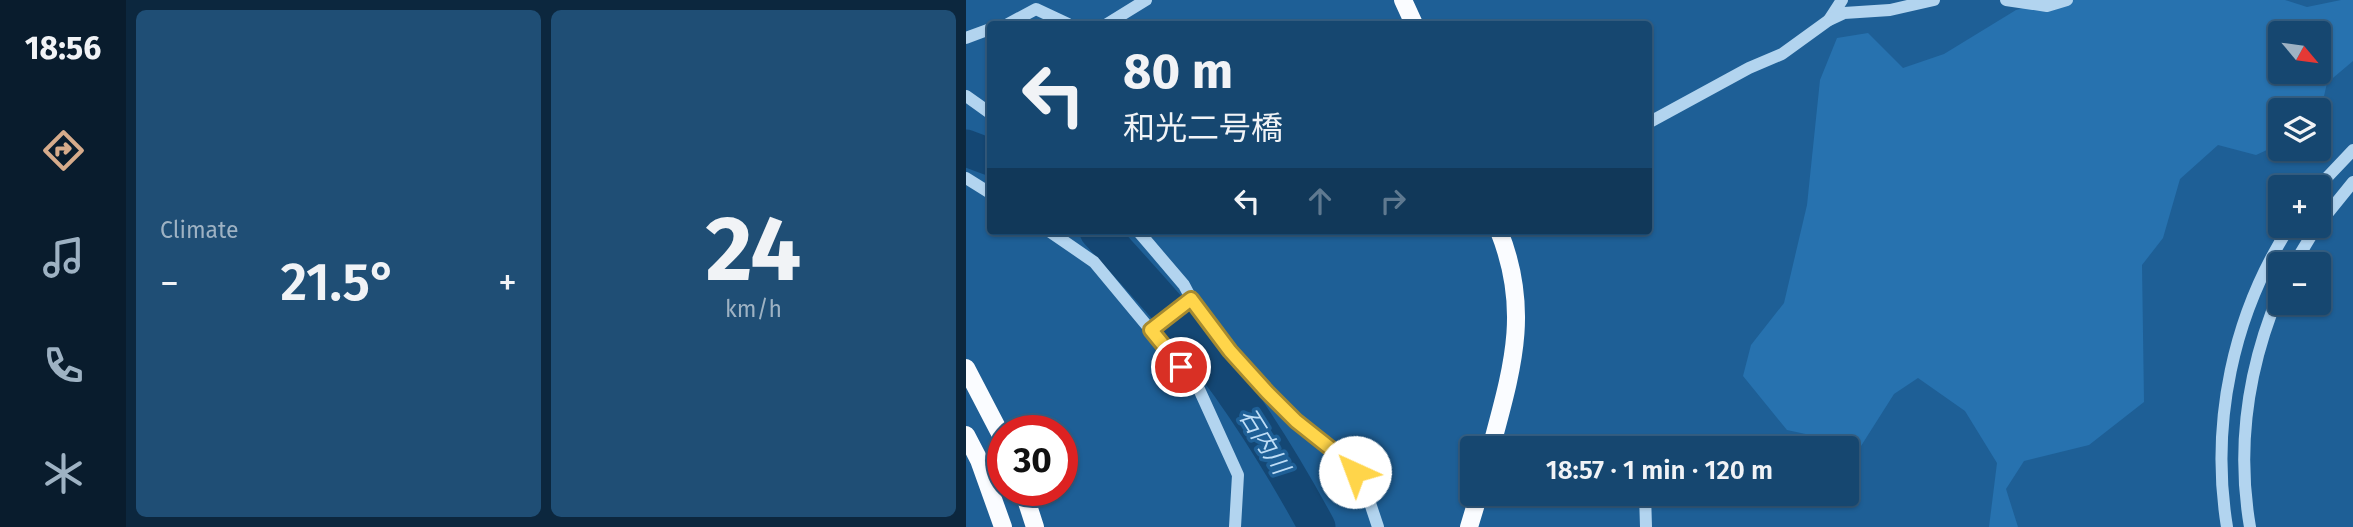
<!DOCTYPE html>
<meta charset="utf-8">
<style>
:root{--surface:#164770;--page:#1f4e75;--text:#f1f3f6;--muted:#9eb2c3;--line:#355f83;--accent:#d6ab8b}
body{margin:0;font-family:"Fira Sans","Noto Sans JP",sans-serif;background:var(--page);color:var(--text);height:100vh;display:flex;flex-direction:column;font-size:26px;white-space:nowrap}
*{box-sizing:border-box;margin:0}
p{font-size:23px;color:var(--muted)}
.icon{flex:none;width:38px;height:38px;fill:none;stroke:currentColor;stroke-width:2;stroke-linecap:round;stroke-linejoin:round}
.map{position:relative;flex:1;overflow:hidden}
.side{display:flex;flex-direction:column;gap:10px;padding:10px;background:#0c273e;width:840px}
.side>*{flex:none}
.top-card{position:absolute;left:21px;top:21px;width:665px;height:214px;border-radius:7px;box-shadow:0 2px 5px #0004,0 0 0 2px var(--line);background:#164770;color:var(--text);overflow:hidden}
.needle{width:46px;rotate:119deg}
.fabs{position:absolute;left:1302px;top:21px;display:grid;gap:14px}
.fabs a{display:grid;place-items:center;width:63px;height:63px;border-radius:7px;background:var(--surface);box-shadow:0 2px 5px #0004,0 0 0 2px var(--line);font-size:35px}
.speed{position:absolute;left:21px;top:415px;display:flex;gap:14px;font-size:35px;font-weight:700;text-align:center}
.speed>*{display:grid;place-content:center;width:91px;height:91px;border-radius:50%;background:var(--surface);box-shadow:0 2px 5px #0004,0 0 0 2px var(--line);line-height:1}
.speed .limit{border:10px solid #d22;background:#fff;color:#111}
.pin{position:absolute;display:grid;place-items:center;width:60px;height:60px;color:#fff;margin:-30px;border:4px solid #fff;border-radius:50%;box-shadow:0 2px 7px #0007}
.me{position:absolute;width:77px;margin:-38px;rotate:317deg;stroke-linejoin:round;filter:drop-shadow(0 0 5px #0008)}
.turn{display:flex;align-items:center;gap:24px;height:147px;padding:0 21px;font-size:32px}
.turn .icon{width:91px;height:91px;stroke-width:2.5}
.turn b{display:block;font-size:49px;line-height:60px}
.lanes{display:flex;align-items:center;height:66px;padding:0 21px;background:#0003;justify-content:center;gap:35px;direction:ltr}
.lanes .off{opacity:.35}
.big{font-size:52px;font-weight:600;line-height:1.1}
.side .tile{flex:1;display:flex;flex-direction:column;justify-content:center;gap:10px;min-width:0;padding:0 24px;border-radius:10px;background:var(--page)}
.side .dial{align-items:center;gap:0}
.dial b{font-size:91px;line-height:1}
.heat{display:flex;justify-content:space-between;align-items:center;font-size:38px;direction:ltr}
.side .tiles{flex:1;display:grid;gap:10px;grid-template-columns:repeat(2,1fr)}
.trip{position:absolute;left:494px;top:436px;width:399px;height:70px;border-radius:7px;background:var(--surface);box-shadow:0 2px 5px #0004,0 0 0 2px var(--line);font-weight:600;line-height:70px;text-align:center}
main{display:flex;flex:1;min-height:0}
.tabs{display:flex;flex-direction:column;width:126px;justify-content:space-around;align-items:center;background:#091c2d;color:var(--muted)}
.tabs .icon{width:49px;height:49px}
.tabs .on{color:var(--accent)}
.tabs b{font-size:32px;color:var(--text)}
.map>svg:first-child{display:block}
</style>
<main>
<nav class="tabs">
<b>18:56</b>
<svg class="icon on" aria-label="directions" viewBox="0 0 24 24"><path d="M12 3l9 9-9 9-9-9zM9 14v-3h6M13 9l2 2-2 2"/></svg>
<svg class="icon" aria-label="music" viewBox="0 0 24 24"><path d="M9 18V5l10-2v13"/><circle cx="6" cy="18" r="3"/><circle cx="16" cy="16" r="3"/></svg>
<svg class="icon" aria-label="phone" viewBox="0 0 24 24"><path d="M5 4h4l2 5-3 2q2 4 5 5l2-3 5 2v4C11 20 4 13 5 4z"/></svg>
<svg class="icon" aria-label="climate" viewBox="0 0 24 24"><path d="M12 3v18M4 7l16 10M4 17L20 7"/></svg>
</nav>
<section class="side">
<div class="tiles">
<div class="tile"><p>Climate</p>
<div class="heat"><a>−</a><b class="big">21.5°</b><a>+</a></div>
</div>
<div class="tile dial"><b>24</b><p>km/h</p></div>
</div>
</section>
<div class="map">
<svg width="1387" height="527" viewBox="0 0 1387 527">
<rect width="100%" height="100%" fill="#1e5f96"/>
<path fill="#2772af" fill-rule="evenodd" d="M1087,0h232l22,7 34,-7h12v61l-26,22 -8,35v-8h-39v34l-24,11 -38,-10 -38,34 -17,59 -21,27 2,137 -55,43 -65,16 -18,28 12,38h-29l8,-64 -32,-52 -47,-33 -24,16 -33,52 -74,-16 -44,-54 8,-31 33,-42 23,-98 13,-125 17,-42 31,-5 35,35 41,-14 72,-44zM1314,33h39v39h-39z"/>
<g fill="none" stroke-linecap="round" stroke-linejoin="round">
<g stroke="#144774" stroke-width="37">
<path d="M0,148l24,9"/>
<path d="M132,231c45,50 92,100 132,155 32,45 61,93 87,141"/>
</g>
<g stroke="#b2d4ef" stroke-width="12">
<path d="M1040,0l41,6 20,-6"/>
<path d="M863,20l13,-20"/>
<path d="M42,24l28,-15 32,15"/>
<path d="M141,24l39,-24"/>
<path d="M0,38l24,-9"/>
<path d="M0,96l24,17"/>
<path d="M682,123l101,-55 33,-14 47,-34 15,-7 46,-3 44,-10"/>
<path d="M0,178l24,15"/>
<path d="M1352,187l35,-37"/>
<path d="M1353,224l34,-42"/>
<path d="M83,231l45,31 104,125 40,88 -3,52"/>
<path d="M172,231l46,54 10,19 50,63 39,41 57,48 15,16 11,19 12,36"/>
<path d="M1328,264l23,-38"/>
<path d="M185,330l40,-31"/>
<path d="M679,494l1,33"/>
<path d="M1261,527c-17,-104 6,-213 63,-301"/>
<path d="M1284,527c-14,-81 -2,-160 30,-236"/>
</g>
<g stroke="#fafcff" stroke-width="18">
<path d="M437,0l11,24"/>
<path d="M0,368l37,71"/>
<path d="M0,435l13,25 24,67"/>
<path d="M525,448c21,-79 40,-137 8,-217"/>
<path d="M57,490l12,37"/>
<path d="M503,527l10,-33"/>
</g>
</g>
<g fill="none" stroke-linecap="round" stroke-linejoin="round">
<defs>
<path id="route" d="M215,367l-30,-37 40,-31 39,52 37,41 29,29 44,35 15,16"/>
</defs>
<use href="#route" stroke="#a68a30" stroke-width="18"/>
<use href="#route" stroke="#ffd54a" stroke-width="12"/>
</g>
<g text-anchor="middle" stroke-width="7" stroke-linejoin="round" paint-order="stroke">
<g font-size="24" font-style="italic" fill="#beddf6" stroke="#1e5f96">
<text transform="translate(298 441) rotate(58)" y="8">石内川</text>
</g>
</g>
</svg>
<div class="fabs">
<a><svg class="needle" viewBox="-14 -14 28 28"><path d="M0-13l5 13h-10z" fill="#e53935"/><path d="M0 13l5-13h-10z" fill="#9eb2c3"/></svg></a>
<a><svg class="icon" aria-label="layers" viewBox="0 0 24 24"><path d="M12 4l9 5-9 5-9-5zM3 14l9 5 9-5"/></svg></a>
<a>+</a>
<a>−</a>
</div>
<div class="speed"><div class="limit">30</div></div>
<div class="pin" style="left:215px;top:367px;background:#d93025"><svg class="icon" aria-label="arrive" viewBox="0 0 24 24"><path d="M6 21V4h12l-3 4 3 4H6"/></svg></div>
<svg class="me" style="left:389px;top:472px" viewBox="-20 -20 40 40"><circle r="19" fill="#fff"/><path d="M0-13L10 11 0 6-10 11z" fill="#ffd54a"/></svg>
<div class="trip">18:57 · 1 min · 120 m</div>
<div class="top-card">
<div class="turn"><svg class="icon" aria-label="left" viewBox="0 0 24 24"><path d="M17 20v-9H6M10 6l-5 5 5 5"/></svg><div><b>80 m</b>和光二号橋</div></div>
<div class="lanes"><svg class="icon" aria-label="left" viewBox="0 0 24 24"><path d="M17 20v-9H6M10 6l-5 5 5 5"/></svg><svg class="icon off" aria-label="ahead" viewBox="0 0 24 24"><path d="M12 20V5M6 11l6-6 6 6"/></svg><svg class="icon off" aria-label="right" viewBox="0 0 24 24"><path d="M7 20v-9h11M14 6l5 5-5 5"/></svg></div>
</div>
</div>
</main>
